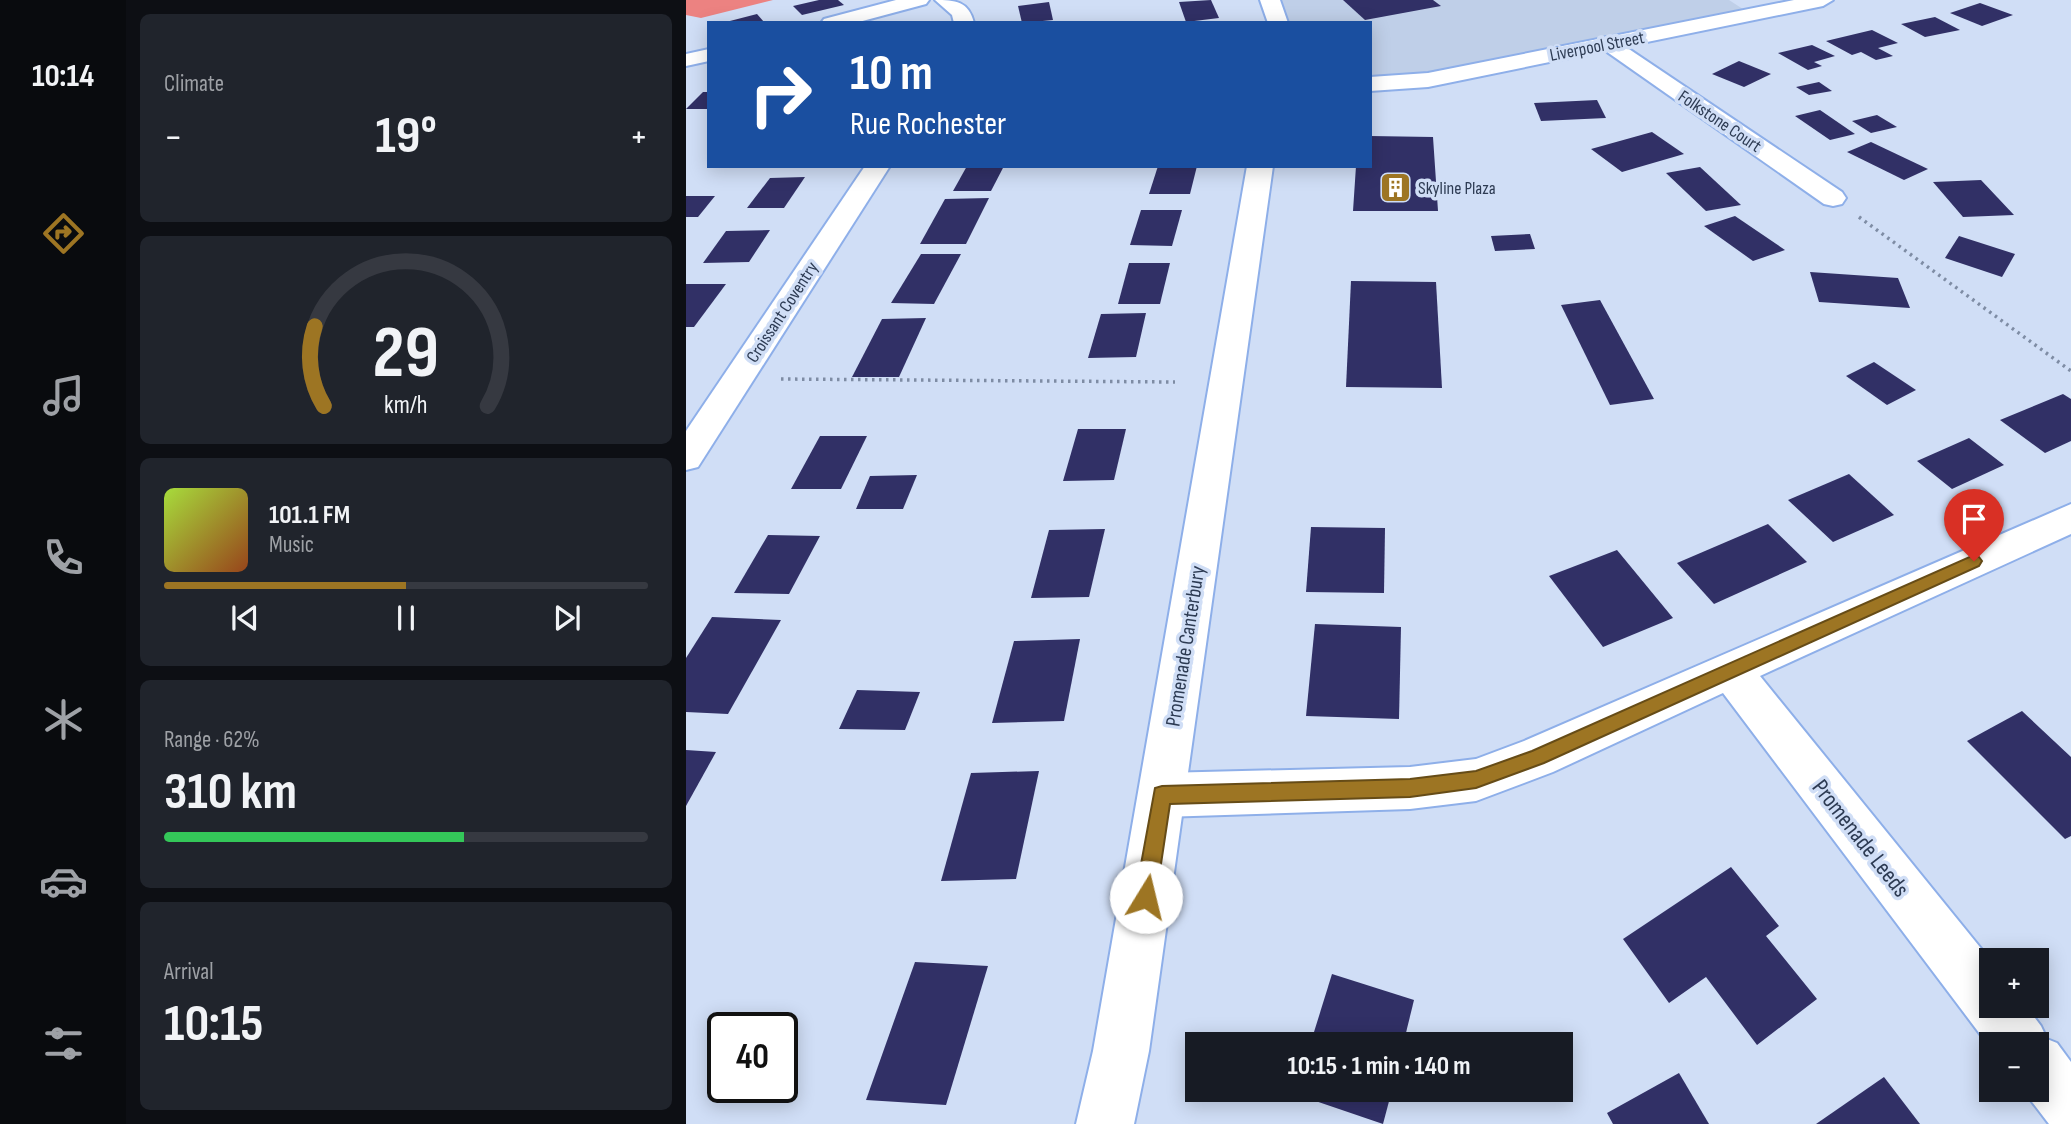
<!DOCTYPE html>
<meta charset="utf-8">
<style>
:root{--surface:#171b24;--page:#20242c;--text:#f1f3f6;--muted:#9ea1a6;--line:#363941;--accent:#9d7523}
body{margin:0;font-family:"Sofia Sans Condensed",sans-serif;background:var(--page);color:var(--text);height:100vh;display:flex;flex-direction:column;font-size:26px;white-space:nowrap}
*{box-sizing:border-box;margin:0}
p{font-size:23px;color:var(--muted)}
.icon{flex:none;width:38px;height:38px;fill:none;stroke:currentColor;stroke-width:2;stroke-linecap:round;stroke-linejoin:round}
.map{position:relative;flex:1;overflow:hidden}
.panel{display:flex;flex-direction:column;gap:14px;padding:14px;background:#0d0f14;width:560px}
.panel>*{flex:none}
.guide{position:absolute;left:21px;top:21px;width:665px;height:147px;border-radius:0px;box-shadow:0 4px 18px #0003;background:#1a4fa0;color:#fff;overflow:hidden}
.fabs{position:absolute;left:1293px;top:948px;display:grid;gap:14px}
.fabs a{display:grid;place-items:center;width:70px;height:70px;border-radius:0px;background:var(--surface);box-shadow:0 4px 18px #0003;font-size:35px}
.speed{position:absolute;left:21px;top:1012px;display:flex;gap:14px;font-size:35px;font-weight:700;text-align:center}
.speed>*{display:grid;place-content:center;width:91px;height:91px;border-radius:50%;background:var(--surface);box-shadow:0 4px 18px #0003;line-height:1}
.speed .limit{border:4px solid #111;border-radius:10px;background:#fff;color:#111}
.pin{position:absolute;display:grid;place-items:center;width:60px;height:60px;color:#fff;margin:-72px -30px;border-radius:50% 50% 50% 0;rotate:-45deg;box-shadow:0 0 7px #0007}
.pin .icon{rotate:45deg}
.me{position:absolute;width:77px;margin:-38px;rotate:9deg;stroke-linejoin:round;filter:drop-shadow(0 0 5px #0008)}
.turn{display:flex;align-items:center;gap:24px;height:147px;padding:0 28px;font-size:32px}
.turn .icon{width:91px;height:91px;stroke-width:2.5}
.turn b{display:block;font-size:49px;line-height:60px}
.big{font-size:52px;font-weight:700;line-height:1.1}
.panel .widget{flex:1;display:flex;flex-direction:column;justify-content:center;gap:10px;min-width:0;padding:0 24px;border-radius:10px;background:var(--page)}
.panel .dial{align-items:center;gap:0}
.dial svg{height:182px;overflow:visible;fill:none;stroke:var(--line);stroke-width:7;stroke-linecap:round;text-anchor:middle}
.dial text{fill:var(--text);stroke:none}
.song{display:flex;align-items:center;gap:21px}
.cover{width:84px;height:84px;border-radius:10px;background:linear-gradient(135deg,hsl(80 70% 55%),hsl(20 70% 35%))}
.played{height:7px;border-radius:4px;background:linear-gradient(90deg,var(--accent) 50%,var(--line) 50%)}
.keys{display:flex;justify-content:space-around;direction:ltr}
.heat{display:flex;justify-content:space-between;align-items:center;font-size:38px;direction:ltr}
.charge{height:10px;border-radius:5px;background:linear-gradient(90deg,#34c759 62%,var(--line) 0)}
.trip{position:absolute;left:499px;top:1032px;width:388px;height:70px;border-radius:0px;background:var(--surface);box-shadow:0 4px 18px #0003;font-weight:700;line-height:70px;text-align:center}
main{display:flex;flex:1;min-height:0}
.dock{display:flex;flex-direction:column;width:126px;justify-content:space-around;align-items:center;background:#090b0e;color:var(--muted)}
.dock .icon{width:49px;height:49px}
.dock .active{color:var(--accent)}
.dock b{font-size:32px;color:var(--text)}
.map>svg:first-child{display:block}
</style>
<main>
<nav class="dock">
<b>10:14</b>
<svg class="icon active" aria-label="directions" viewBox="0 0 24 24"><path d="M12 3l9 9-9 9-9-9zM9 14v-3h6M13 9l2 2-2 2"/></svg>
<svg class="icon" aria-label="music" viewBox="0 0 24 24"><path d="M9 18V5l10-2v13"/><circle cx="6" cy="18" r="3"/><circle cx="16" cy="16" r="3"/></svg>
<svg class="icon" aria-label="phone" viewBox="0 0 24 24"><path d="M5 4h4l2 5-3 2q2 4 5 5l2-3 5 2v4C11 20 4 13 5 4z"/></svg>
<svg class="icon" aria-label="climate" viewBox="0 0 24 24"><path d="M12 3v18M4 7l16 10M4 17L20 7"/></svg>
<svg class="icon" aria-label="car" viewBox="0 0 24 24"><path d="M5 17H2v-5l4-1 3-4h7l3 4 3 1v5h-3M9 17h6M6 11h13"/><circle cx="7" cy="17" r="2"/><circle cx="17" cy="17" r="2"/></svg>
<svg class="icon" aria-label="filters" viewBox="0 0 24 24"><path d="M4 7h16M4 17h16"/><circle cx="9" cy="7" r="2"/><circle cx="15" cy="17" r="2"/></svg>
</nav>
<section class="panel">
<div class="widget"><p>Climate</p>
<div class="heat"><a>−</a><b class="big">19°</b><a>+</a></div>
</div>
<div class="widget dial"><svg viewBox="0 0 100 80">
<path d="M14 69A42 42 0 1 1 86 69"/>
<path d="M14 69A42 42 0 0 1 10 34" stroke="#9d7523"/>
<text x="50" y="56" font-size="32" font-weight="700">29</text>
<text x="50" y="72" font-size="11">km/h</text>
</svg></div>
<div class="widget">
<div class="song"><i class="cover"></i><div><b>101.1 FM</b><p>Music</p></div></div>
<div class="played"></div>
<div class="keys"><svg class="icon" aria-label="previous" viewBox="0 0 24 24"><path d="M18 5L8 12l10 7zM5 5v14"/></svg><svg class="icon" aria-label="pause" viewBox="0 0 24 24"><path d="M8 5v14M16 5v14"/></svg><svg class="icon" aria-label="next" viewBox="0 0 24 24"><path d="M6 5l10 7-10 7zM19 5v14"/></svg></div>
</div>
<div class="widget"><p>Range · 62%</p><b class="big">310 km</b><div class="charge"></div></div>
<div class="widget"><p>Arrival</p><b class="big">10:15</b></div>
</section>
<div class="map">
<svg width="1385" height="1124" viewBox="0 0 1385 1124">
<rect width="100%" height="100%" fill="#d0def6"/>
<path fill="#bfcfe8" d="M584,0h459l23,15 -382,69v-61h-92z"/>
<path fill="#ec8281" d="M0,0h87l-72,18 -15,-3z"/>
<g fill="#313066">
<path d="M133,0h19l6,5 -42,10 -9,-9z"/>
<path d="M525,0l8,18 -33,4 -7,-20z"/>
<path d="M657,0h90l8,6 -76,14z"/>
<path d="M363,2l4,18 -31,3 -4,-17z"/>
<path d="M1294,3l33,12 -31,11 -32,-13z"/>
<path d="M71,14l8,9h-39v-1z"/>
<path d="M1249,17l25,13 -35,7 -24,-13z"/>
<path d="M1186,30l26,13 -20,5 15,8 -17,4 -15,-8 -9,3 -26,-14z"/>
<path d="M1126,45l23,11 -21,6 8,4 -14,4 -30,-17z"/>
<path d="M1053,61l32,13 -27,13 -32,-13z"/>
<path d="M1133,82l13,9 -23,4 -13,-8z"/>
<path d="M17,92h6v17h-23z"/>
<path d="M911,100l9,18 -65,3 -7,-18z"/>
<path d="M1134,110l35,24 -25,6 -35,-24z"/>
<path d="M1191,115l20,12 -26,6 -19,-12z"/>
<path d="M966,132l32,22 -62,18 -31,-23z"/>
<path d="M684,136l63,1 5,74h-85l3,-45h14z"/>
<path d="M1185,142l57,27 -24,11 -57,-28z"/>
<path d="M281,166h37l-13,25h-38z"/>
<path d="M472,166h39l-7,28h-41z"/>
<path d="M1014,167l41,38 -35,6 -40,-38z"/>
<path d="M119,177l-21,31h-37l23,-30z"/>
<path d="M1295,180l33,35 -51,2 -30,-35z"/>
<path d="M0,196h29l-17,21h-12z"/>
<path d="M303,198l-23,46h-46l25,-45z"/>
<path d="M455,210h41l-10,36 -42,-1z"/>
<path d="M1049,216l50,34 -32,11 -49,-35z"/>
<path d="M84,230l-21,32 -46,1 23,-32z"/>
<path d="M844,234l5,15 -40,2 -4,-15z"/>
<path d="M1273,236l56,18 -13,23 -57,-19z"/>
<path d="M235,254h40l-27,50 -43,-1z"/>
<path d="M443,263h41l-10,41h-42z"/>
<path d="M1124,272l88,6 12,30 -91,-6z"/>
<path d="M665,281l85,1 6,106 -96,-1z"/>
<path d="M0,284h40l-32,43h-8z"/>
<path d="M914,300l54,99 -44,6 -49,-100z"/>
<path d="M460,313l-10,44 -48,1 13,-44z"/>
<path d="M240,318l-27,59h-47l30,-58z"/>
<path d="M1188,362l42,28 -29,15 -41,-29z"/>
<path d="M1377,394l8,5v42l-26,12 -45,-33z"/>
<path d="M392,429h48l-12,51 -51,1z"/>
<path d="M134,436h47l-26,53h-50z"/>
<path d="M1283,438l35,27 -52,24 -35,-28z"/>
<path d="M1163,474l45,41 -61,27 -45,-42z"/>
<path d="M231,475l-14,34h-47l14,-33z"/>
<path d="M1082,524l39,38 -93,42 -37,-41z"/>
<path d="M625,527l74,1 -1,65 -78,-1z"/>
<path d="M419,529l-16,68 -58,1 18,-68z"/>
<path d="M82,535l52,1 -31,58 -55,-1z"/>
<path d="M931,550l56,68 -70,29 -54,-71z"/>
<path d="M26,617l69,3 -53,94 -42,-2v-54z"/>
<path d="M629,624l86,3 -2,92 -93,-3z"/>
<path d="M394,639l-16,82 -72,2 22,-82z"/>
<path d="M171,690l63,2 -15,38 -66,-1z"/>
<path d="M1336,711l49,46v79l-6,3 -98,-98z"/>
<path d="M0,750l30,2 -30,54z"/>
<path d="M353,771l-23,108 -75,2 30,-108z"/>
<path d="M1045,867l48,59 -13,10 51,63 -60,46 -51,-68 -37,26 -46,-64z"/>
<path d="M229,962l73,4 -42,139 -80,-5z"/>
<path d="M646,974l82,26 -11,45h-93z"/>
<path d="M993,1073l30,51h-96l-6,-11z"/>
<path d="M1198,1077l36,47h-104z"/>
<path d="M610,1090h96l-9,34 -88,-30z"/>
</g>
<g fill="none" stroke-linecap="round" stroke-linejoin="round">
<defs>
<g id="minor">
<path d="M210,0h33l-3,4 -71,19h-34l3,-4z"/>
<path d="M249,0c20,0 34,1 39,23h-20l-2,-8z"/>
<path d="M921,37l7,2 228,153 4,6 -4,6 -9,2 -9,-2 -224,-157 -3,-4 3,-4z"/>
<path d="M23,49v12l-23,5v-12z"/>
<path d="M179,166h25l-192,301 -12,3v-39z"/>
<path d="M1385,504v30l-311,142 232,286v44h34l15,20 6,13 10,4 14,19v62h-22l-26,-34h14v-45h-45v5l-269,-357 -170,79 -77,29 -66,8 -248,8 -16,-7 -7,-15 7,-15 16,-7 248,-6 66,-8 48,-18z"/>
</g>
<g id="tertiary">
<path d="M574,0h20l8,23h-20z"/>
<path d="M1108,0h39l-10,6 -395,81 -58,4v-14l58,-4z"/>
<path d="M561,166h26l-124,885 -15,73h-58l17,-73z"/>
</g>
</defs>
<use href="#minor" stroke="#8eafe9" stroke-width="4"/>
<use href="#tertiary" stroke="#8eafe9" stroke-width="4"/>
<g stroke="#7e8ca4" stroke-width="3.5" stroke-dasharray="2.5 4.5" stroke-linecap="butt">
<path d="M1173,217l212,154"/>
<path d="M95,379l394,3"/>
</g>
<use href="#minor" fill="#fff" fill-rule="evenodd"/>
<use href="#tertiary" fill="#fff" fill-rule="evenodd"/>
</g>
<path fill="#9d7523" stroke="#664c17" stroke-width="2" d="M1288,555l5,2 3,4 -3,5 -435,197 -68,25 -66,9 -240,7 -14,93 -3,8 -7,3 -8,-3 -3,-8 20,-109 7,-2 248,-7 66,-8 56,-20z"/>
<defs>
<symbol id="building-square" viewBox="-11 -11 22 22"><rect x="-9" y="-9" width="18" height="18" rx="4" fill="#9d7523" stroke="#d0def6"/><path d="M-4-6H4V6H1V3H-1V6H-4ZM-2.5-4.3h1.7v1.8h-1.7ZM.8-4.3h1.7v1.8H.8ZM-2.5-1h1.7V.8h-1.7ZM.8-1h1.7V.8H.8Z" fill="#fff"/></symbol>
</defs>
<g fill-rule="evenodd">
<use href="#building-square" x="692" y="170" width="35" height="35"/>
</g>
<g text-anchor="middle" stroke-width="7" stroke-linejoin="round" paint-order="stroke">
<g font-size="18" fill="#2d3b53" stroke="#d0def6">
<text transform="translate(911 46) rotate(-11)" y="6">Liverpool Street</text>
<text transform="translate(1034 121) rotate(34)" y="6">Folkstone Court</text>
<text transform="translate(96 312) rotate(-57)" y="6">Croissant Coventry</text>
</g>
<g font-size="18" fill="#2d3b53" stroke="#d0def6" text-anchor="start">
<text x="732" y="194">Skyline Plaza</text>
</g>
<g font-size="21" fill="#2d3b53" stroke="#d0def6">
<text transform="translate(499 646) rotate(-81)" y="7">Promenade Canterbury</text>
</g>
<g font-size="24" fill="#2d3b53" stroke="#d0def6">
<text transform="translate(1175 838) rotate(52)" y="8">Promenade Leeds</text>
</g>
</g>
</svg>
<div class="fabs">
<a>+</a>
<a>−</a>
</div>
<div class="speed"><div class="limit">40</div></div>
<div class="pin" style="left:1288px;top:561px;background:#d93025"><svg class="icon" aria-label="arrive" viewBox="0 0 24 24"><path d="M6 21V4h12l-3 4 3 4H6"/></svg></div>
<svg class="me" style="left:460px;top:897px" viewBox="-20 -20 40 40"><circle r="19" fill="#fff"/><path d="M0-13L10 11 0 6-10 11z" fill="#9d7523"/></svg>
<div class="trip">10:15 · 1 min · 140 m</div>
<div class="guide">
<div class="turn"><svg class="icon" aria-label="right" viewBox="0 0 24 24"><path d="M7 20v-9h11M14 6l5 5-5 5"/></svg><div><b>10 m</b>Rue Rochester</div></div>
</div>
</div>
</main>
